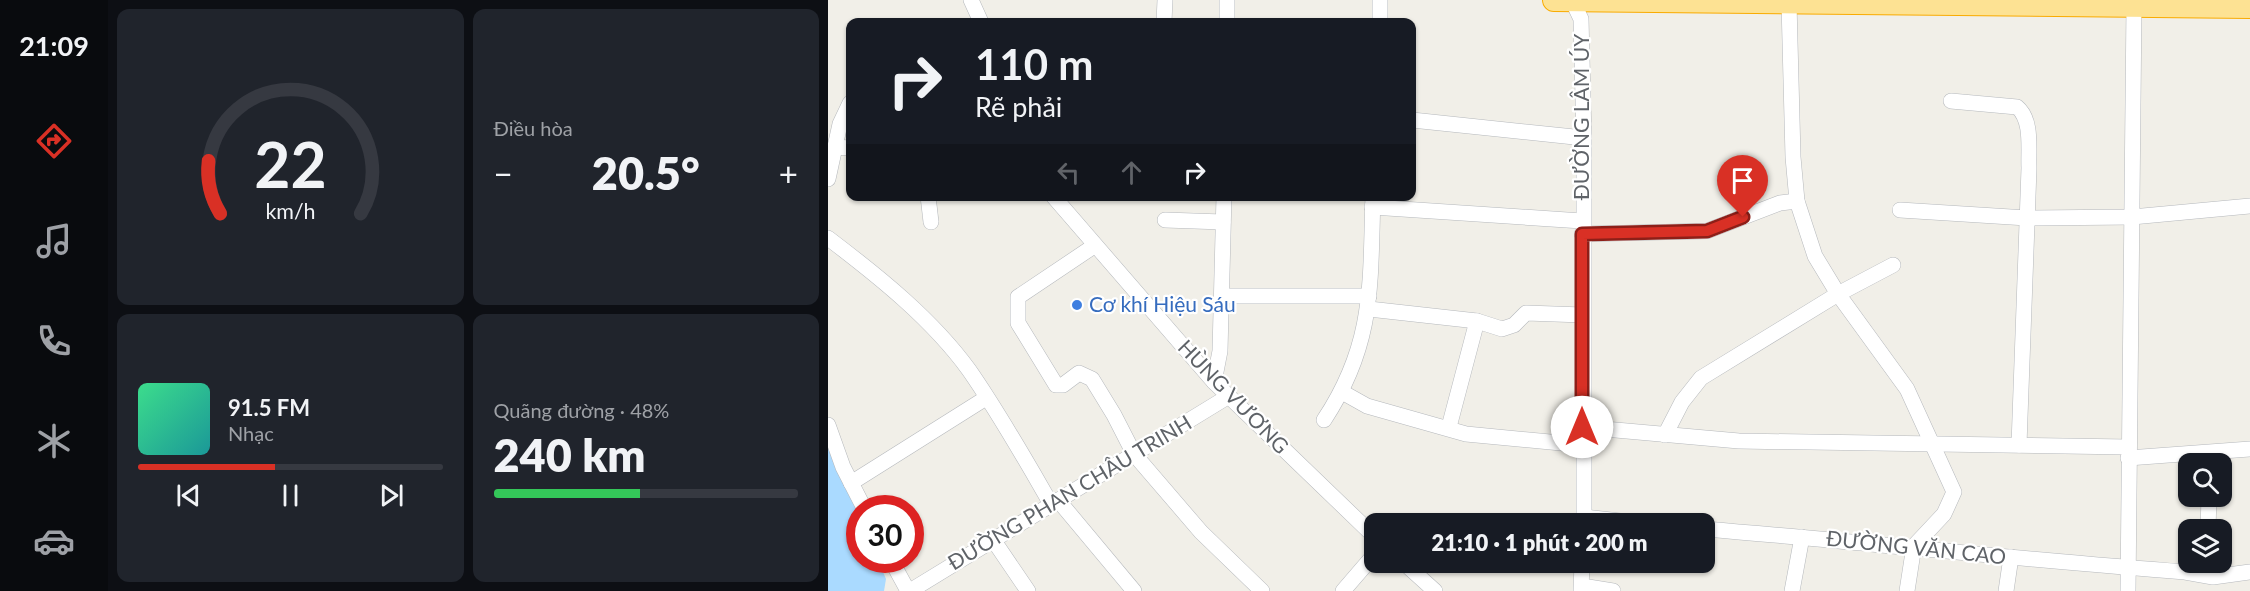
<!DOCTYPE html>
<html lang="vi">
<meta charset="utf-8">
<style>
:root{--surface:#171b24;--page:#20242c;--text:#f1f3f6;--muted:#9ea1a6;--line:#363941;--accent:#d93025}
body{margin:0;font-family:Lato,sans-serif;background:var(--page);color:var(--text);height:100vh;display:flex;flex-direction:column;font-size:22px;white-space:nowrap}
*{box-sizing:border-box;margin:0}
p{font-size:20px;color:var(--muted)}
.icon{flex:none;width:33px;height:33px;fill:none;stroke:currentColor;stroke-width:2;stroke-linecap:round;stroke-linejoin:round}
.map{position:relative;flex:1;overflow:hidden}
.drawer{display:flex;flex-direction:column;gap:9px;padding:9px;background:#0d0f14;width:720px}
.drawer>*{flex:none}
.hud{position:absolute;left:18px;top:18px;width:570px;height:183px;border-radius:12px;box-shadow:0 2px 4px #0004;background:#171b24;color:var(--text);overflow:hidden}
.fabs{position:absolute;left:1350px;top:453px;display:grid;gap:12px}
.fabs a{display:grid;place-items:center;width:54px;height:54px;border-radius:12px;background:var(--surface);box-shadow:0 2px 4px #0004;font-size:30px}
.speed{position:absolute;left:18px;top:495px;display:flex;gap:12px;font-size:30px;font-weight:700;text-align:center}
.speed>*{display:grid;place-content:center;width:78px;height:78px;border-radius:50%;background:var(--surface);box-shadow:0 2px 4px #0004;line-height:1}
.speed .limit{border:9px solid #d22;background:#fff;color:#111}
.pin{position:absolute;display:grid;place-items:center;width:51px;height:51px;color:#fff;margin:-62px -26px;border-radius:50% 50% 50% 0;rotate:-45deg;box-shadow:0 0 6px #0007}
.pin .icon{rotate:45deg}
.me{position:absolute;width:66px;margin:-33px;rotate:0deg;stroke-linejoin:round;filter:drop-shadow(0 0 4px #0008)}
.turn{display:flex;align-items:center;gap:21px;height:126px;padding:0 30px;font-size:27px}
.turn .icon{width:78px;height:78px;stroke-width:2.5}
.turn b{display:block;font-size:42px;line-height:51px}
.lanes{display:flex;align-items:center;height:57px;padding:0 30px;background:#0003;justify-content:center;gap:30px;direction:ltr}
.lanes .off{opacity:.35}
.big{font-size:45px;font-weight:800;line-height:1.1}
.drawer .tile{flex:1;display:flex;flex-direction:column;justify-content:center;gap:9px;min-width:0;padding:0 21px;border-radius:12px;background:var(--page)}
.drawer .dial{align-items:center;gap:0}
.dial svg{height:156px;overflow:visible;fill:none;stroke:var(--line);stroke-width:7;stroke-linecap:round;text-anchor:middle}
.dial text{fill:var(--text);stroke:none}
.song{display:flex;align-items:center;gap:18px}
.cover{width:72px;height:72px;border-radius:9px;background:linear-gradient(135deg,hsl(150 70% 55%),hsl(180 70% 35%))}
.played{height:6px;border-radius:3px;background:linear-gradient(90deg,var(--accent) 45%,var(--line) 45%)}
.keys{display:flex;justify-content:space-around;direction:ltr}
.heat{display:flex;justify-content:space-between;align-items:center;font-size:33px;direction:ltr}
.charge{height:9px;border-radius:4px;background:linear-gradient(90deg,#34c759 48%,var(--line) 0)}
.drawer .tiles{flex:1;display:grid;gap:9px;grid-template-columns:repeat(2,1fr)}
.trip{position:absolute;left:536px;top:513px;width:351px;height:60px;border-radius:12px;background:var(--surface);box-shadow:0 2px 4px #0004;font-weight:800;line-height:60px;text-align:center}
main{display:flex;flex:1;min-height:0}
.menu{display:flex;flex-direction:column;width:108px;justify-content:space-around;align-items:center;background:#090b0e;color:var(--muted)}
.menu .icon{width:42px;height:42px}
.menu .current{color:var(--accent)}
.menu b{font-size:27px;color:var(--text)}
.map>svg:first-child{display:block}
</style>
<main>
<nav class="menu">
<b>21:09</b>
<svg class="icon current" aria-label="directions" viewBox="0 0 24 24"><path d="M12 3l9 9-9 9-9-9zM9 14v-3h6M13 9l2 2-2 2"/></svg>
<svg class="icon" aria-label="music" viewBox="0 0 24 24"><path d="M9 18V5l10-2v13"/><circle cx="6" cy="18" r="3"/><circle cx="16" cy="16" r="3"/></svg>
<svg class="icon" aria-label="phone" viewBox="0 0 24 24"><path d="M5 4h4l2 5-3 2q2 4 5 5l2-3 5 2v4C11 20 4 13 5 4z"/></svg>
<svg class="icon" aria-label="climate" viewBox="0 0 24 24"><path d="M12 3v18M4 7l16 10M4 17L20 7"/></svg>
<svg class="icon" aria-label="car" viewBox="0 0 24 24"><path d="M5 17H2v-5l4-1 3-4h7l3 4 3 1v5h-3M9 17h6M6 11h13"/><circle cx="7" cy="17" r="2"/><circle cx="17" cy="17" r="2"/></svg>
</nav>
<section class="drawer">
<div class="tiles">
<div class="tile dial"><svg viewBox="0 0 100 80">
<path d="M14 69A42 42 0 1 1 86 69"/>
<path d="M14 69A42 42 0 0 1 8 42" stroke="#d93025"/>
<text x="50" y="56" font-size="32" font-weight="700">22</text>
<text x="50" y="72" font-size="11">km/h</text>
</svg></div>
<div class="tile"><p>Điều hòa</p>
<div class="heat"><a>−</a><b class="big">20.5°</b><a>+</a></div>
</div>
<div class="tile">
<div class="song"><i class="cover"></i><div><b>91.5 FM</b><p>Nhạc</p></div></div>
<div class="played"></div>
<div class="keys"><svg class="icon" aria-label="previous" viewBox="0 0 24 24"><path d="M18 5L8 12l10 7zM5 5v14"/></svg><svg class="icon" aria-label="pause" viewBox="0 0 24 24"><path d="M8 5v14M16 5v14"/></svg><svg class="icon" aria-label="next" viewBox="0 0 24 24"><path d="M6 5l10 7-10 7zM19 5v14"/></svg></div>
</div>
<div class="tile"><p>Quãng đường · 48%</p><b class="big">240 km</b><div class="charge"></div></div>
</div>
</section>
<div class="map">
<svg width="1422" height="591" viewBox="0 0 1422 591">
<rect width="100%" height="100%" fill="#f1efe8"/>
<path fill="#aadaff" d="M0,436l31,78 1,46h18l8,19 -2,12h-56z"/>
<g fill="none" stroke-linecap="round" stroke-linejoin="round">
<defs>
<g id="minor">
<path d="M143,0l10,22"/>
<path d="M744,0l9,19 3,119v386"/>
<path d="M961,3l4,154 4,44 18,55 23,38 69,95 47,103 -10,22 -30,32 -7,45"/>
<path d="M336,22l1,-22"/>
<path d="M399,22v-22"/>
<path d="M552,22v-22"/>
<path d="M1123,101l66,6c16,13 11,43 12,61l-10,277"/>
<path d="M584,120l172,18"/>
<path d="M7,147l15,1"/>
<path d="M0,179l12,-55 10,-21"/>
<path d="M100,196l3,26"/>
<path d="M225,196l161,186 160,154"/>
<path d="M544,207l210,14"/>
<path d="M1072,210l127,8 105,-1 118,-11"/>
<path d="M337,220l58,2"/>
<path d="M754,234l125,-3 73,-28 17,-2"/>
<path d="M0,238c50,38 104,81 141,132 30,43 56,89 82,134"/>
<path d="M266,246l-76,51v26l38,62h7l16,-12 13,6 22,36 20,39 67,78 61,59"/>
<path d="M394,296h147"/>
<path d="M541,309l108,12 25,8 12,-4 12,-12 57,2"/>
<path d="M386,382l6,-31 4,-155"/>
<path d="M514,392l25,14 99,28 116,11"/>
<path d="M496,420c51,-77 46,-136 49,-224"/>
<path d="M0,425l15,42 21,41"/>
<path d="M621,427l28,-106"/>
<path d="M754,427l157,14 389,6"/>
<path d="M837,435l17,-33 19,-24 137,-84 55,-29"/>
<path d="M1300,458l122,-9"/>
<path d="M23,483l135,-85"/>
<path d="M230,500l76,91"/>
<path d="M756,517l63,7"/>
<path d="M876,529c160,13 320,31 481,43l28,5 37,-5"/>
<path d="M1380,530l1,-34"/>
<path d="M166,541l34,50"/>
<path d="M63,560l17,31"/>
<path d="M575,562l32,29"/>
<path d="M754,586l31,5"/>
<path d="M82,591l319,-195"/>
<path d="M515,591l31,-36"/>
<path d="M753,591l1,-29"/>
<path d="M964,591l10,-54"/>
<path d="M1178,591l5,-34"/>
<path d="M1300,591l6,-585"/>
</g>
<path id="highway" d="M726,0l696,7"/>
</defs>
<use href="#minor" stroke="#b5b8bc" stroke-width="16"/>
<use href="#highway" stroke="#f9ab00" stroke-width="24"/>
<use href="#minor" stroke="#fff" stroke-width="15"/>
<use href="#highway" stroke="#fde293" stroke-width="22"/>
</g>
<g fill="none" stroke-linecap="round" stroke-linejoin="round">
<defs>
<path id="route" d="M754,427v-193l125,-3 36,-14"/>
</defs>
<use href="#route" stroke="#8d1f18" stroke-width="15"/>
<use href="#route" stroke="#d93025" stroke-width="10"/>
</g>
<circle fill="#3f7fe0" stroke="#fff" stroke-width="2" cx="249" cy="305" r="6"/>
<g text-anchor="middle" stroke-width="4.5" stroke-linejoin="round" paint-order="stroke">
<g font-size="21" fill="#5f6368" stroke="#fff">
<text transform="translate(754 117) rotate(-90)" y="7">ĐƯỜNG LÂM ÚY</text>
<text transform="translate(405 397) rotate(46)" y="7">HÙNG VƯƠNG</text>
<text transform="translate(242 493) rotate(-31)" y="7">ĐƯỜNG PHAN CHÂU TRINH</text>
<text transform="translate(1088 548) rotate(6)" y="7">ĐƯỜNG VĂN CAO</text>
</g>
<g font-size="21" fill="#366cbe" stroke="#fff" text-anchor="start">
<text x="261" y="312">Cơ khí Hiệu Sáu</text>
</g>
</g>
</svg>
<div class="fabs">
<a><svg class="icon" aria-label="search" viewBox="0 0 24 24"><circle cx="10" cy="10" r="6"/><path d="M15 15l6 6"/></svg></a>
<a><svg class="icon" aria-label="layers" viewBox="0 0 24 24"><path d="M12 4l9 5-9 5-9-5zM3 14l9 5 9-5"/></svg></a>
</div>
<div class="speed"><div class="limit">30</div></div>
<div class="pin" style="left:915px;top:217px;background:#d93025"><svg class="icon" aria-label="arrive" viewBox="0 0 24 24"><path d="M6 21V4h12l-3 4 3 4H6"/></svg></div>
<svg class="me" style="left:754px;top:427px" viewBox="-20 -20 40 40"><circle r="19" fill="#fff"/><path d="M0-13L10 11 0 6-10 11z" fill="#d93025"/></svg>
<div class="trip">21:10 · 1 phút · 200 m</div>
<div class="hud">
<div class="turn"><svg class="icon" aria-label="right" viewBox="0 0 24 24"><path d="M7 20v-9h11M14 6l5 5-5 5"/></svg><div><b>110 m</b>Rẽ phải</div></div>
<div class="lanes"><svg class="icon off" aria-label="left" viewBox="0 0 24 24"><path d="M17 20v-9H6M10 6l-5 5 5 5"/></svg><svg class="icon off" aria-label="ahead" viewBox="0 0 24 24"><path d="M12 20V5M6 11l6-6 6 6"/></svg><svg class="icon" aria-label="right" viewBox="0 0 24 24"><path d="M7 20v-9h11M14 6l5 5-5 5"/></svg></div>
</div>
</div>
</main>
